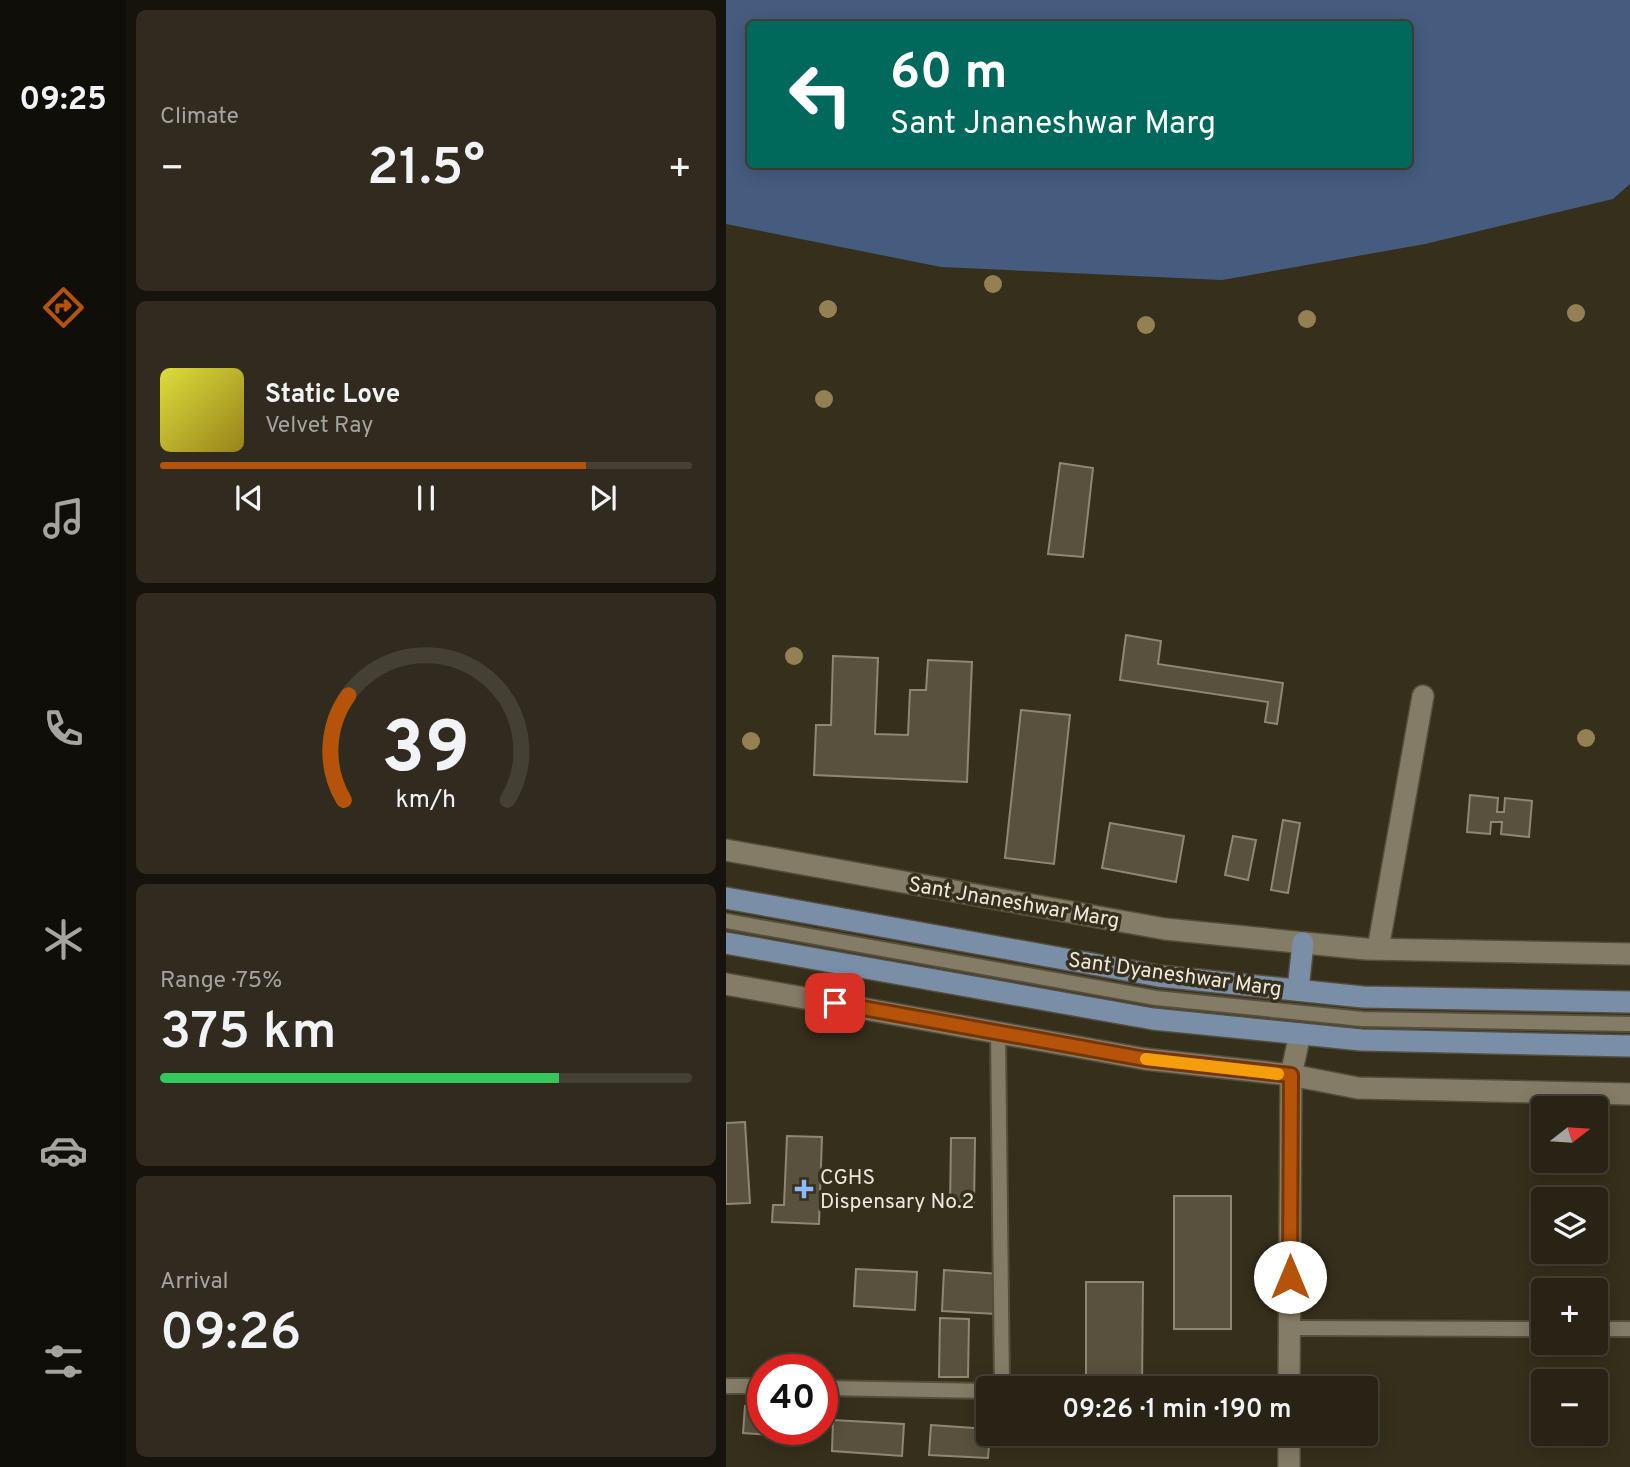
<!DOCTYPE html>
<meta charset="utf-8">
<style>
:root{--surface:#282315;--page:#302b1e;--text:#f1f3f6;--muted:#a5a4a0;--line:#444034;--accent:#b45309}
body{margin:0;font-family:Overpass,sans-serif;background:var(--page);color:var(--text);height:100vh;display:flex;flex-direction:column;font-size:26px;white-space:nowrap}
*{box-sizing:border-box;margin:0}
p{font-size:23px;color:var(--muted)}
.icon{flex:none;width:38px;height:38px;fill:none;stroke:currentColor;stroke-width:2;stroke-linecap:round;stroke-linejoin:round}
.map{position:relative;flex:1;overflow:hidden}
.side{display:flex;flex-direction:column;gap:10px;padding:10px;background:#16130c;width:600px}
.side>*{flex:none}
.guide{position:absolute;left:21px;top:21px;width:665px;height:147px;border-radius:7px;box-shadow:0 4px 18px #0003,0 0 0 2px var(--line);background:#00695c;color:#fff;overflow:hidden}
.needle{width:46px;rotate:73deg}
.tools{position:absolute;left:805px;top:1096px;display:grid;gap:14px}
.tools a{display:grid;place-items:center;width:77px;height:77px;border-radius:7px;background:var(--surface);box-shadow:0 4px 18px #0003,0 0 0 2px var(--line);font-size:35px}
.speed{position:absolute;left:21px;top:1354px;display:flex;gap:14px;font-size:35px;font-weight:700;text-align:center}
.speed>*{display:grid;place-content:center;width:91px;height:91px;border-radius:50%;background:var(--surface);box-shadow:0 4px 18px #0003,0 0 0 2px var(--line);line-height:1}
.speed .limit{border:10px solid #d22;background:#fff;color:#111}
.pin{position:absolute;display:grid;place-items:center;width:60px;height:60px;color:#fff;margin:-30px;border-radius:14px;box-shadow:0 4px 10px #0006}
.me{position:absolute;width:77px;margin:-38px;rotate:0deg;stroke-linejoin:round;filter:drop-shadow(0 0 5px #0008)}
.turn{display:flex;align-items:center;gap:24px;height:147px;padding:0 28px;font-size:32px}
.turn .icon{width:91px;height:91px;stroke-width:2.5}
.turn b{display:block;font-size:49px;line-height:60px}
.big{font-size:52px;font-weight:600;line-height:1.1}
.side .widget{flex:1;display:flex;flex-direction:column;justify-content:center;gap:10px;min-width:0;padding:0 24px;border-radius:10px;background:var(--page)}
.side .dial{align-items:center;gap:0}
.dial svg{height:182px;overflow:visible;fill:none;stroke:var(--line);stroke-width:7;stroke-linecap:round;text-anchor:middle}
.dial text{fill:var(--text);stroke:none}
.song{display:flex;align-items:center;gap:21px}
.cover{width:84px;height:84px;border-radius:10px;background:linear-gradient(135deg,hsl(60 70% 55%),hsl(50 70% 35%))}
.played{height:7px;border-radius:4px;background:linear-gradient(90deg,var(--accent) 80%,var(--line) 80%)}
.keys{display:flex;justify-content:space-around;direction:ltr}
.heat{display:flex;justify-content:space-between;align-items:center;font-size:38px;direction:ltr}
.charge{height:10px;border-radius:5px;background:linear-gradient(90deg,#34c759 75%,var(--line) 0)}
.trip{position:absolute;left:250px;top:1376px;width:402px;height:70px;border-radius:7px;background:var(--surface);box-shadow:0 4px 18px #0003,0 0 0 2px var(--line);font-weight:600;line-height:70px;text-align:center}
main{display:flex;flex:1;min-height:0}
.tabs{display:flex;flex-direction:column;width:126px;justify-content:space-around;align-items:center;background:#100e08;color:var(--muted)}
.tabs .icon{width:49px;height:49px}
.tabs .active{color:var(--accent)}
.tabs b{font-size:32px;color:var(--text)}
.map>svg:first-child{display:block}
</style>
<main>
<nav class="tabs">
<b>09:25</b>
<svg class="icon active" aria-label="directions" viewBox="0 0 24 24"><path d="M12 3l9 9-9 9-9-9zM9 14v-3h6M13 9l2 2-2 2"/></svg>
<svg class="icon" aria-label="music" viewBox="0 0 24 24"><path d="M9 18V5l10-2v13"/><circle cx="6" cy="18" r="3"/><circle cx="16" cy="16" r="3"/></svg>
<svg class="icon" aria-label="phone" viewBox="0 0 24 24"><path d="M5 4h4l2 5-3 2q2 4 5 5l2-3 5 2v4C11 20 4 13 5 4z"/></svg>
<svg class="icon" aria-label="climate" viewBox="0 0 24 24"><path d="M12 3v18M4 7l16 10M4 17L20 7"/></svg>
<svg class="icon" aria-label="car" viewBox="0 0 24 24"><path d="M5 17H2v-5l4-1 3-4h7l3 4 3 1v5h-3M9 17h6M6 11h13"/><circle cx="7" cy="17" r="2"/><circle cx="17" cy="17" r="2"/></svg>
<svg class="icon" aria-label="filters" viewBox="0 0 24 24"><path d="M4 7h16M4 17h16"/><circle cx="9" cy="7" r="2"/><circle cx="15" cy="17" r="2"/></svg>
</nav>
<section class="side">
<div class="widget"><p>Climate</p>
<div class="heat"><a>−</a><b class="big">21.5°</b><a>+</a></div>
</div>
<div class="widget">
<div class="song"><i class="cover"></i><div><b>Static Love</b><p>Velvet Ray</p></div></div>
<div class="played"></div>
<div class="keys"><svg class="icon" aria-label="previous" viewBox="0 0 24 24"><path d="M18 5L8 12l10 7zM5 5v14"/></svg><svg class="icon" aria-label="pause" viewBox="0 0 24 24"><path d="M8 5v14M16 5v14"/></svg><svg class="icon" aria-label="next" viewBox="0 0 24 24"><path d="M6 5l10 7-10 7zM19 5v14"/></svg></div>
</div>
<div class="widget dial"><svg viewBox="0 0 100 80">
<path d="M14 69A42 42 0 1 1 86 69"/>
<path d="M14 69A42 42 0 0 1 16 23" stroke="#b45309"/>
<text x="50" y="56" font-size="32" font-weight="700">39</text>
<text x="50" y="72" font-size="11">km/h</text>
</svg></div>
<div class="widget"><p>Range · 75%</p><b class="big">375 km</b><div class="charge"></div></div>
<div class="widget"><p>Arrival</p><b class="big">09:26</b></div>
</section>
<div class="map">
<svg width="904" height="1467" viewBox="0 0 904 1467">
<rect width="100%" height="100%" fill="#362f1c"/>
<path fill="#465c7e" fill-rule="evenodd" d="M0,0h904v184l-17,15 -188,45 -203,36 -281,-13 -215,-43zM24,24h658v140h-658z"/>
<g fill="#59513d" stroke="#908772" stroke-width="2">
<path d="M334,463l33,5 -10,89 -35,-3z"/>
<path d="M400,635l35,6 -3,23 125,19 -6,41 -12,-2 3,-20 -148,-22z"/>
<path d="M107,656l45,2 -3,76 33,1 2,-45h16l2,-30 44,2 -5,120 -153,-7 2,-50h15z"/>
<path d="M295,710l49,5 -16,149 -49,-6z"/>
<path d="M744,795l28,3 -1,14h7l1,-14 27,3 -3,36 -28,-3 1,-12h-11l-1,12 -23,-2z"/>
<path d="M557,820l17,3 -12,70 -17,-3z"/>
<path d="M384,823l74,13 -8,46 -74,-14z"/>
<path d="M507,836l23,4 -8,40 -23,-5z"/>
<path d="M19,1122l5,81 -24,1v-81z"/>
<path d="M61,1136l35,1 -3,87 -47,-2 1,-17h11z"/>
<path d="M225,1138h24l-1,68h-24z"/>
<rect x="448" y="1196" width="57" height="133"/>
<path d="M130,1269l61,3 -2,38 -61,-4z"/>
<path d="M218,1270l56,4 -3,40 -55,-3z"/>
<path d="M360,1282h57l-1,106h-56z"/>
<path d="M214,1318l29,1 -1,58h-29z"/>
<path d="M19,1406l18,1v23h35l-1,7 -54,-4z"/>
<path d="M107,1420l71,4 -2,32 -70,-5z"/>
<path d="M205,1425l57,4 2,4 -2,25 -59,-3z"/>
</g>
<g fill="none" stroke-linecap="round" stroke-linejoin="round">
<defs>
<g id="service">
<path d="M0,921l430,77 206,21 268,5"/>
<path d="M272,1033l4,355"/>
<path d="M564,1328l253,1"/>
<path d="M870,1329h34"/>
<path d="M0,1386h37"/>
<path d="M96,1388l166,3"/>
</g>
<path id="minor" d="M652,949l45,-253"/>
<g id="tertiary">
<path d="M0,850l439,79 201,20 264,5"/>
<path d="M0,984l419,75 146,16 67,13 272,6"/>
<path d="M563,1388l2,-313 9,-41"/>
<path d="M563,1467v-34"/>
</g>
<g id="primary">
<path d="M0,898l433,78 204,21 267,5"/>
<path d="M0,943l427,76 208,21 269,6"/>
<path d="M572,990l5,-47"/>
</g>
</defs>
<use href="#service" stroke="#544e3d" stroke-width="18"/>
<use href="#minor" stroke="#544e3d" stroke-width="24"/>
<use href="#tertiary" stroke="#544e3d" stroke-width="24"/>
<use href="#primary" stroke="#544e3d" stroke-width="24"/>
<use href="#service" stroke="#857c67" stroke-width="14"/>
<use href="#minor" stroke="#857c67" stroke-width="21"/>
<use href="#tertiary" stroke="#857c67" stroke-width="21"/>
<use href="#primary" stroke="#7b8ea8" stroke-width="21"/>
</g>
<g fill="#938153">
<circle cx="267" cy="284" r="9"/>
<circle cx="102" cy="309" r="9"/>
<circle cx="850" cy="313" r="9"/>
<circle cx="581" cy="319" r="9"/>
<circle cx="420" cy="325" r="9"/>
<circle cx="98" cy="399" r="9"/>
<circle cx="68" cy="656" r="9"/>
<circle cx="860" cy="738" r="9"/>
<circle cx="25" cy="741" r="9"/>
</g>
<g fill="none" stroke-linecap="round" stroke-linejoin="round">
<defs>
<path id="route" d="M109,1003l310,56 146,16 -1,202"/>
</defs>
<use href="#route" stroke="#753606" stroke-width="18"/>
<use href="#route" stroke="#b45309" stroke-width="12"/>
<path stroke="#f59e0b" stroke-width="12" d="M420,1059l132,15"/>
</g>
<path fill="#8db9fc" stroke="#362f1c" stroke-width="2.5" d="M74.5 1178.5h7v7h7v7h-7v7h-7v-7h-7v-7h7z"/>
<g text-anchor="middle" stroke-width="7" stroke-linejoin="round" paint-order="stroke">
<g font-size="21" fill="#eee9de" stroke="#362f1c">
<text transform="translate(288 902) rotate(10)" y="7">Sant Jnaneshwar Marg</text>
<text transform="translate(449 974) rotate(8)" y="7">Sant Dyaneshwar Marg</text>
</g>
<g font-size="21" fill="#eee9de" stroke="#362f1c" text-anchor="start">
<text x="94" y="1184">CGHS<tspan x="94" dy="24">Dispensary No.2</tspan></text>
</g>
</g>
</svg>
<div class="tools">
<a><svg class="needle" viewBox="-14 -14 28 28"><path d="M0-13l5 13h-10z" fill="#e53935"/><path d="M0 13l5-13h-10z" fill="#a5a4a0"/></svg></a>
<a><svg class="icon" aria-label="layers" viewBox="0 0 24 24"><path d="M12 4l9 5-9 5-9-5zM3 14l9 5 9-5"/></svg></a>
<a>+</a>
<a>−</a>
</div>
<div class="speed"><div class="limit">40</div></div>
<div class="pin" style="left:109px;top:1003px;background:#d93025"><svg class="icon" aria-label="arrive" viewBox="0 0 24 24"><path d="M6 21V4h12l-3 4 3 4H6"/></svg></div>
<svg class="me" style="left:564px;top:1277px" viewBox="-20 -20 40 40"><circle r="19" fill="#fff"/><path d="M0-13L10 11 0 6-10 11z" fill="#b45309"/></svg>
<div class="trip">09:26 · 1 min · 190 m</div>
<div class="guide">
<div class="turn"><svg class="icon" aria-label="left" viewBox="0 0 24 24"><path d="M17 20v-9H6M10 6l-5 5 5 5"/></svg><div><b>60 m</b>Sant Jnaneshwar Marg</div></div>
</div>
</div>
</main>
